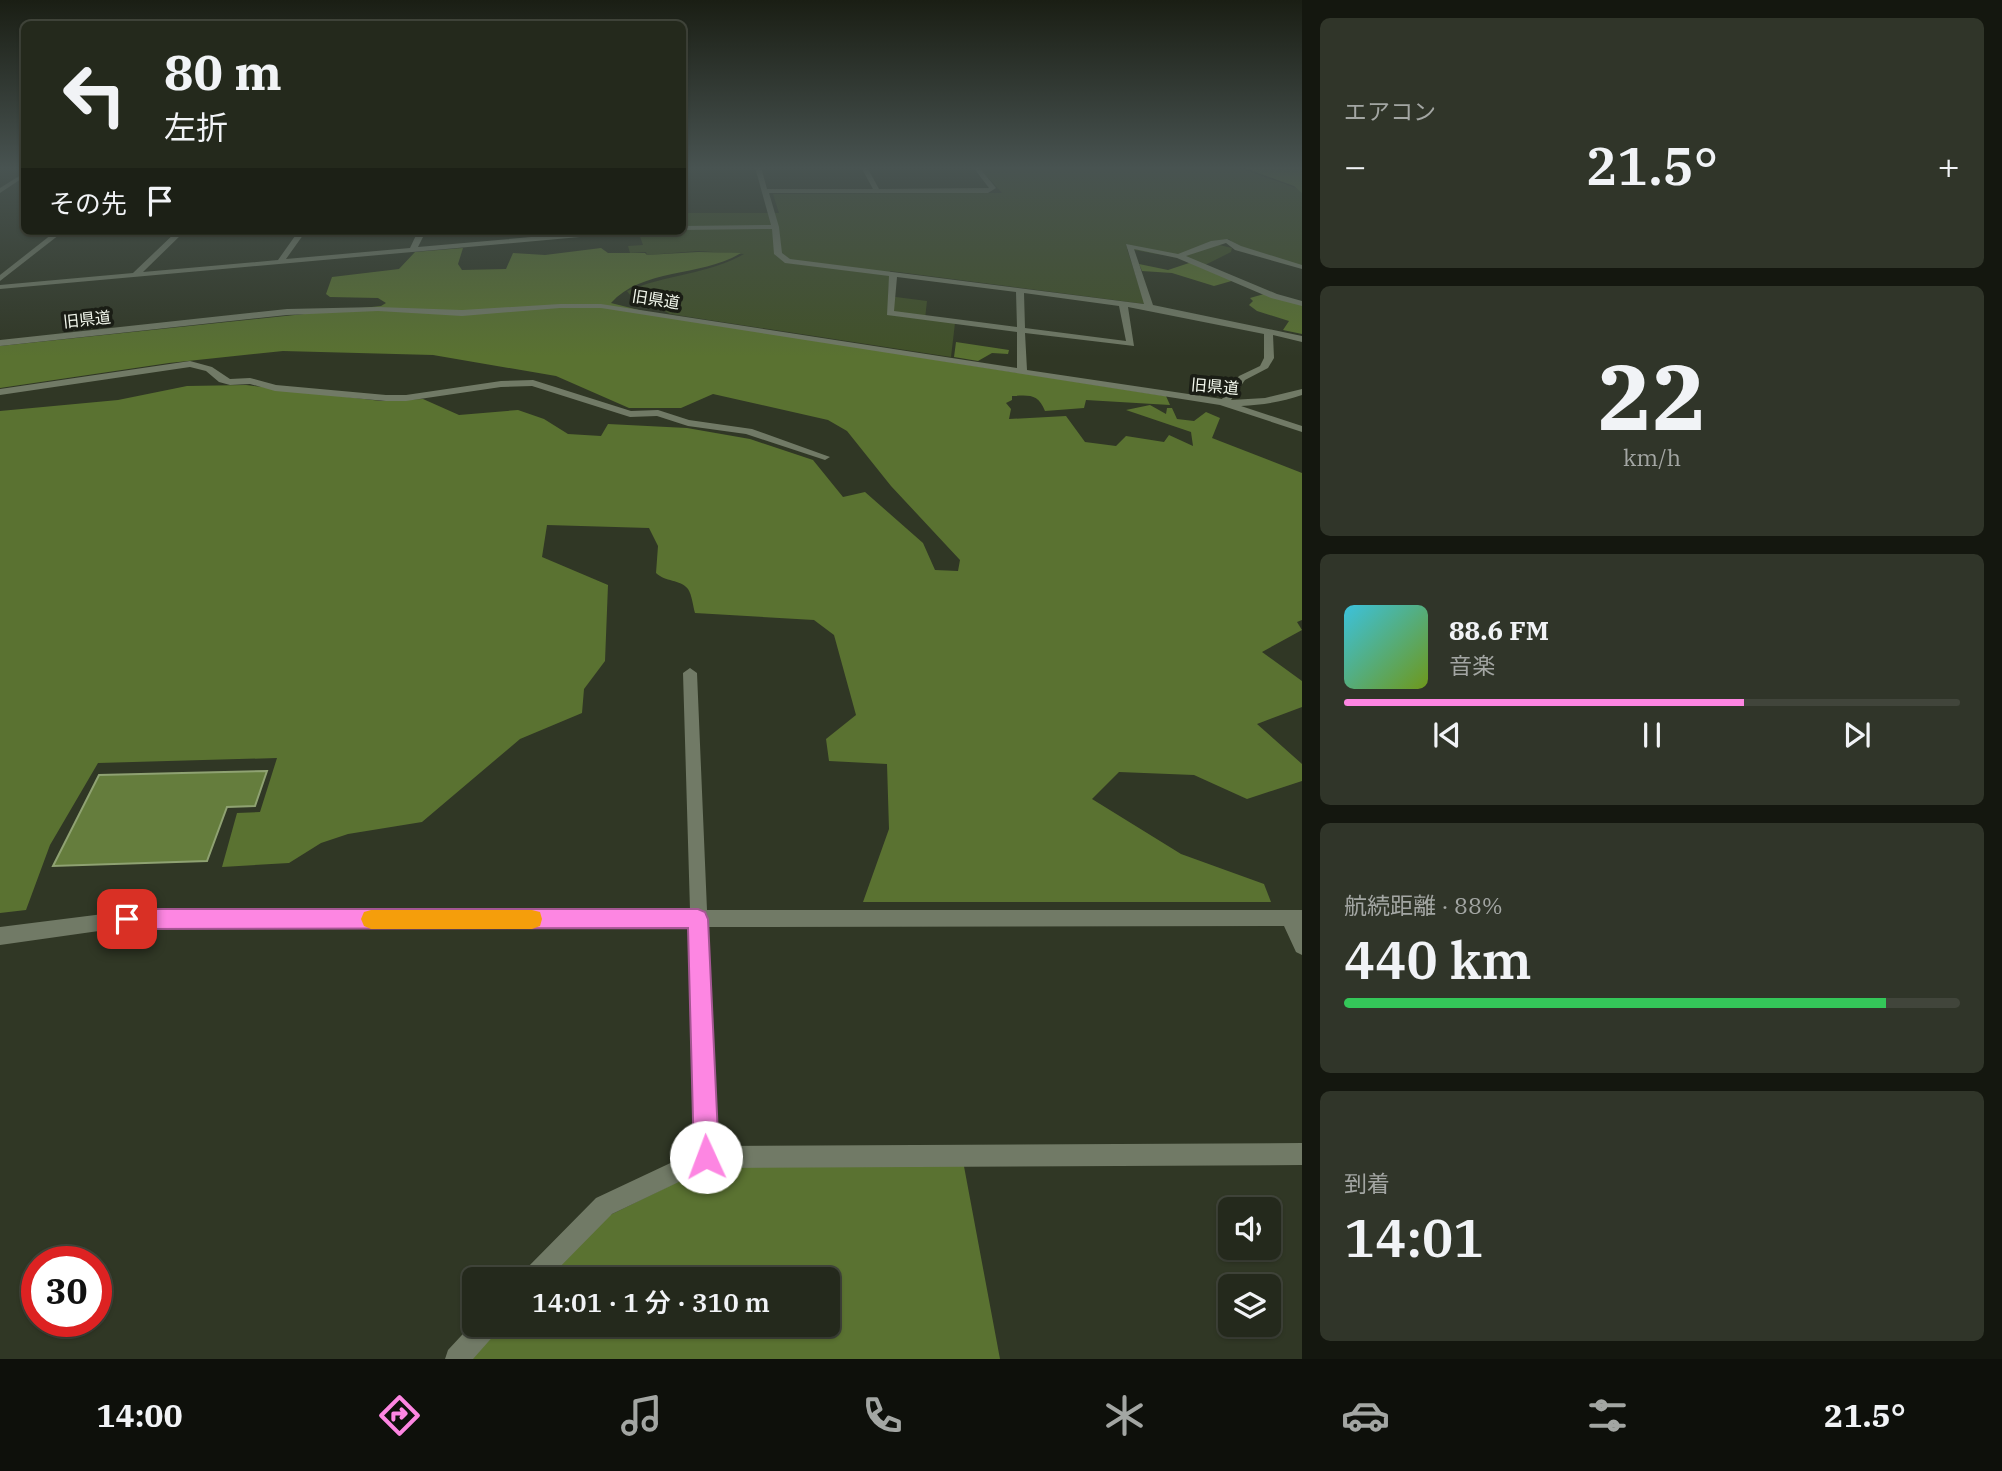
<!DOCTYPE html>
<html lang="ja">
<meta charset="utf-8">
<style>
:root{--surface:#24291c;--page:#303529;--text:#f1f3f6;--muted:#a3a6a3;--line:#41453b;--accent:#fd86e2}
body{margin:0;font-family:"IBM Plex Serif","Noto Sans JP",serif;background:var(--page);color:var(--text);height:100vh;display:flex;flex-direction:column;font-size:26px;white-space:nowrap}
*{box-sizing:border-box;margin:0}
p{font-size:23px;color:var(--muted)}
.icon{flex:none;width:38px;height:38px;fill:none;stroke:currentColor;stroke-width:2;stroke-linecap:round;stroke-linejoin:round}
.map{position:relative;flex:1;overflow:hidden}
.drawer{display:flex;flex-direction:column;gap:18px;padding:18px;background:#14170f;width:700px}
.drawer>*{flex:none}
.banner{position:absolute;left:21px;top:21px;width:665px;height:214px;border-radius:10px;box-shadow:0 2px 5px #0004,0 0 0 2px var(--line);background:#24291c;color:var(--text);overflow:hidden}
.fabs{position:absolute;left:1218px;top:1197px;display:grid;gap:14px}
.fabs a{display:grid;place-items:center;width:63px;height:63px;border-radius:10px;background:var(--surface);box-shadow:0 2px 5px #0004,0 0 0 2px var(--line);font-size:35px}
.speed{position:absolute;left:21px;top:1246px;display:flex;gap:14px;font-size:35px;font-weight:700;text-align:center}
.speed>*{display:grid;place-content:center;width:91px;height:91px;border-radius:50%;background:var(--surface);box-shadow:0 2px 5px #0004,0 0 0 2px var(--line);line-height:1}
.speed .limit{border:10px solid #d22;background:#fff;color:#111}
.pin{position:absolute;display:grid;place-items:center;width:60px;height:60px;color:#fff;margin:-30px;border-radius:14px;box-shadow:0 4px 10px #0006}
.me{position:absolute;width:77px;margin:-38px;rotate:358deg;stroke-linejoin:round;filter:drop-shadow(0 0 5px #0008)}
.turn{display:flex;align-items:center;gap:24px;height:147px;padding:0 28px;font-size:32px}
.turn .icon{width:91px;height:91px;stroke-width:2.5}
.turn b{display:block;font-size:49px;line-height:60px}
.then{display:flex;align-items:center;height:66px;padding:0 28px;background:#0003;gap:14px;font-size:26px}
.big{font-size:52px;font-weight:600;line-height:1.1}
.drawer .tile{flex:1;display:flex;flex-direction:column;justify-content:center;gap:10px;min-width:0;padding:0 24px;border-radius:10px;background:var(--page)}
.drawer .dial{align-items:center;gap:0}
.dial b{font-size:91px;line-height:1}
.song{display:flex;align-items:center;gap:21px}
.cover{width:84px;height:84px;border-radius:10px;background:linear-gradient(135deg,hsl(190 70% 55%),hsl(80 70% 35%))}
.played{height:7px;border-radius:4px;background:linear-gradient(90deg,var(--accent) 65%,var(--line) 65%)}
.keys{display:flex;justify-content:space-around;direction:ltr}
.heat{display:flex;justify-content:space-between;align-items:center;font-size:38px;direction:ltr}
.charge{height:10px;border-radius:5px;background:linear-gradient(90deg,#34c759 88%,var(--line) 0)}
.trip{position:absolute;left:462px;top:1267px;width:378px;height:70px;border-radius:10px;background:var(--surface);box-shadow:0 2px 5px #0004,0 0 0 2px var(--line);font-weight:600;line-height:70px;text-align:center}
.dock{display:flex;height:112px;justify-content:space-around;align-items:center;background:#0e100b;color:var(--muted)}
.dock .icon{width:49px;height:49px}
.dock .on{color:var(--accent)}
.dock b{font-size:32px;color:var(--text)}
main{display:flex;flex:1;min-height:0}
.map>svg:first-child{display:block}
</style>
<main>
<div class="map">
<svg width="1302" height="1359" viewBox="0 0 1302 1359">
<rect width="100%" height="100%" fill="#303725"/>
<g fill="#415128">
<path d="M979,167h258l65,23v76l-67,-21 -6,-6c-18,3 -33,13 -50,15 -18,3 -34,-3 -52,-5l18,55 -255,-33 -2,25 39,5 -2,18 30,4 -4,34 -281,-43 -9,-5 -24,-5 -10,-13c38,-16 82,-17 117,-37l-46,-3 -51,4 -1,-3 -16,1 -2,-7 15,-1 -5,-14h44l1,-18h96l-6,-19 229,-1z"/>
<path d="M1215,244l17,4 -1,4 -26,13 -23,-8z"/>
</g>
<g fill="#5a7231">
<path d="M1242,167h60v26l-8,-7z"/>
<path d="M463,248l-5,16 4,6 44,-1 7,-16 32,2 56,-7 7,5h37l2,2 51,-3 43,1c-39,24 -99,15 -130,50l60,15 495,78 4,9 -84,-5 -2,8 -39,3c-7,-17 -15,-16 -33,-15v4l-6,3 5,6 -2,10 57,-3 19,26 31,4 10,-10 38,6 5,-7 24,11 -2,-14 -65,-22 24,-5 16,9 1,-6h5l5,11 17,2 12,-9 14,6 -8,20 90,35v147l-5,2 5,8 -40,22 40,29v26l-45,17 45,40v17l-55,18 -53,-24 -75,-3 -27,27 89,55 83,30 7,18h-408l26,-73 -2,-65 -58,-3 -3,-22 30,-24 -22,-80 -20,-15 -119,-7c-2,-7 -3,-18 -7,-24 -8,-10 -23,-7 -32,-16l2,-27 -9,-18 -102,-3 -5,32 66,28 -3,76 -21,28 -2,24 -62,26 -98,83 -74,12 -27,9 -32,20 -67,4 15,-54 23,-1 17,-54 -179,5 -48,82 -24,65 -26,3v-502l118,-11 69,-14 59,-1 135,16 42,-2 36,16 59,-5 26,9 24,15 33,2 7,-12 79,4 63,11 63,21 30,37 22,-5 58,51 12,27 23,1 2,-11 -69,-74 -44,-55 -19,-11 -115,-26 -32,14h-52l-73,-32 -123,-21 -150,-4 -114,12 -169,25v-42l381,-40 5,-3 -8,-5 -48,-1 -4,-3 6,-17 67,-8 16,-17z"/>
<path d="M1192,262l43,18 -21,6 -42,-13 -30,-2 -3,-7 29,6z"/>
<path d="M1264,294l38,11v29l-19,-4 6,-9 -32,-10 -8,-6 4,-4 -3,-3z"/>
<path d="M956,342l53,8 -1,4 -16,-1 -14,8 -24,-4z"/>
<path d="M963,1161l37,198h-529l28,-34h329v-46h-284l66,-64 106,-52z"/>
</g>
<path fill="#657d3d" stroke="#8fa272" stroke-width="2" d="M267,771l-12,35 -28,1 -20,54 -154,5 46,-91z"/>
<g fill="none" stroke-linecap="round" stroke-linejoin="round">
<g fill="#717a66" fill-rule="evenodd">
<path d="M755,167h6l6,22h106l-12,-22h6l12,22 110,-1 -16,-21h6l17,21 -8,5h-219l10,34 3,26 8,6 354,45 -18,-60 52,10 33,-13 16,-2 14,7 61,19v4l-67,-19 -9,-7 -40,13 91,38 25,7v5l-31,-8 -94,-40 -43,-9 19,56 149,31v6l-29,-7 1,23 -6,10 -23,12 -14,20 34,-2 37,-9v6c-20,7 -40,10 -61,11l61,20v6l-82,-27 -619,-97h-41l-98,8 -84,-5 -91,4 -287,31v-6l287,-31 91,-2 84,3 98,-6h41l416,64v-36l-130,-17 2,-39 -104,-13 -11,-9 -2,-25 -90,1v-4l89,-1zM897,277l119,15 1,35 -123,-16zM1024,293l95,13 7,35 -101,-13zM1128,307l136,27v24l-4,8 -21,10 -17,23 -195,-29 -2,-37 109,13z"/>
<path d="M24,173v4l-24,16v-5z"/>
<path d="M56,231h8l-64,50v-6z"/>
<path d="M177,231h8l-42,41 135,-12 17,-24h-53l-4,-2 2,-3h66l-20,28 124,-11 8,-17h8l-8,16 182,-16h28l-4,2 -624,56v-4l133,-12z"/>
<path d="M190,361l22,6 18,12 20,-1 26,7 110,10h20l95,-14 32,-1 98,31 27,-1 31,10 63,9 78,28 -5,3 -79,-26 -58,-8 -31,-10 -27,1 -98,-31 -31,1 -95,14h-20l-111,-10 -25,-7 -20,1 -11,-3 -13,-11 -16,-4 -190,28v-6z"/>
<path d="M690,668l7,5 10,237h595v45l-6,-3 -12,-26 -576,1 9,219 585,-3v22l-594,3 -96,46 -64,65h-28l4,-8 72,-73 100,-47 -6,-224h-563l-127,18v-18l127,-16 563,-1 -7,-237z"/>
<path d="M474,1322v3h26l-4,8 -23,26h-28l3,-9z"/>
</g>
</g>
<linearGradient id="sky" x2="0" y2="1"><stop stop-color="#1a1e14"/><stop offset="0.47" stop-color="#485351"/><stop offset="1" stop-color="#485351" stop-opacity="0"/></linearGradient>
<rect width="1302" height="357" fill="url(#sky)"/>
<path fill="#fd86e2" stroke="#a45793" stroke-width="2" d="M127,909h571l7,3 3,7 11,238 -4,8 -9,4 -8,-4 -4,-8 -6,-229 -561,1 -7,-3 -3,-7 3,-7z"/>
<path fill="#f59e0b" d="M371,910h161l8,2 2,7 -2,7 -8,3h-161l-7,-3 -3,-7 3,-7z"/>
<g text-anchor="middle" stroke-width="7" stroke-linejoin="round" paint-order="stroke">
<g font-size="16" fill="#f2f7ec" stroke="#1a1d15">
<text transform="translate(656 299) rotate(9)" y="6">旧県道</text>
<text transform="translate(87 319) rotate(-6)" y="6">旧県道</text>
<text transform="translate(1215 386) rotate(5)" y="6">旧県道</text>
</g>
</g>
</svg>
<div class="fabs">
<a><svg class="icon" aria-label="sound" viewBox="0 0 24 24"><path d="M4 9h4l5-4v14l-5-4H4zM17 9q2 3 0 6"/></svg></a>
<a><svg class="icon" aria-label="layers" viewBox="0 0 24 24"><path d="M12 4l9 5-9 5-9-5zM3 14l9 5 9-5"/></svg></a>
</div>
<div class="speed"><div class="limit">30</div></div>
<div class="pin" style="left:127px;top:919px;background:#d93025"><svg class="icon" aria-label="arrive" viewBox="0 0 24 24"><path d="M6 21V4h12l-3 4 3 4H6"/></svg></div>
<svg class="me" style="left:706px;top:1157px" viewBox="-20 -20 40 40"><circle r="19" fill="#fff"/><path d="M0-13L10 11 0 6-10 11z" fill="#fd86e2"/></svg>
<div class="trip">14:01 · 1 分 · 310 m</div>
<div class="banner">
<div class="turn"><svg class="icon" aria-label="left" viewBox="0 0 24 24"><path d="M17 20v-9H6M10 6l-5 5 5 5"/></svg><div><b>80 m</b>左折</div></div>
<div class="then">その先<svg class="icon" aria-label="arrive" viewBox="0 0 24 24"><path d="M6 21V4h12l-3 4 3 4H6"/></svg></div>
</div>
</div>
<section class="drawer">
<div class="tile"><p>エアコン</p>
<div class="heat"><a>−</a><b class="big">21.5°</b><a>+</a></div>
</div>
<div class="tile dial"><b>22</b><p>km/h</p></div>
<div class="tile">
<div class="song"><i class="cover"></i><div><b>88.6 FM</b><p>音楽</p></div></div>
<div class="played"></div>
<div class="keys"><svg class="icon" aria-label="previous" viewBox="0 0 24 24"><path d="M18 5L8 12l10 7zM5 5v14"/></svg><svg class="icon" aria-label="pause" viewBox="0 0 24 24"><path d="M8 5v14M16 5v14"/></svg><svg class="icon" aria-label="next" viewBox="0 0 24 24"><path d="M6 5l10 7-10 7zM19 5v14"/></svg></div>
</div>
<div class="tile"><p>航続距離 · 88%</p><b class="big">440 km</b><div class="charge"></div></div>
<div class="tile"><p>到着</p><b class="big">14:01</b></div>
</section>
</main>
<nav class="dock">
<b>14:00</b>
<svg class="icon on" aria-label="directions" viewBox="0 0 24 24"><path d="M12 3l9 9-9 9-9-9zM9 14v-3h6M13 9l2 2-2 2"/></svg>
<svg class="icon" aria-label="music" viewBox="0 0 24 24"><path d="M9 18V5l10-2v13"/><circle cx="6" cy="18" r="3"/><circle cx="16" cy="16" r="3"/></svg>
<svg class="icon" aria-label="phone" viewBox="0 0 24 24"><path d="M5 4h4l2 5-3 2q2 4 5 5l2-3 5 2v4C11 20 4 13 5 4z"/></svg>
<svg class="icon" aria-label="climate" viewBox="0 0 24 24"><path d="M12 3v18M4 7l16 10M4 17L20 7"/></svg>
<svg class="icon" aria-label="car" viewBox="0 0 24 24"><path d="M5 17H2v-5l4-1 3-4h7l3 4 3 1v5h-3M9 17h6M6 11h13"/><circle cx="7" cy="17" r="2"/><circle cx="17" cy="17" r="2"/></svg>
<svg class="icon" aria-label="filters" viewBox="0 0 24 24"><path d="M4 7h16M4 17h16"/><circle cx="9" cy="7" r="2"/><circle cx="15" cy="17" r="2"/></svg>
<b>21.5°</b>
</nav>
